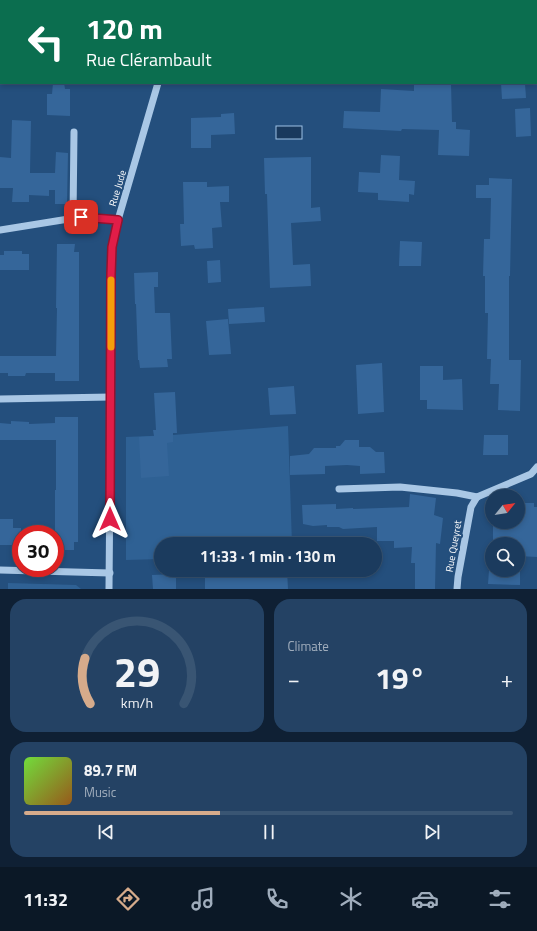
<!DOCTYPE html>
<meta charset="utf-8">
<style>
:root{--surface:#1b3b5e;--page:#244264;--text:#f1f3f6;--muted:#a0adbc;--line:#395573;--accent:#d6ab8b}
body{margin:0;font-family:"Titillium Web",sans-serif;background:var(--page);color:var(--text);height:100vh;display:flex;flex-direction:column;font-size:15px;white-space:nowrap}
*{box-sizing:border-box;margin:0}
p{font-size:13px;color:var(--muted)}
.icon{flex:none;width:22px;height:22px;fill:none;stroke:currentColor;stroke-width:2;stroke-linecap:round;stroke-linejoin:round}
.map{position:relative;height:589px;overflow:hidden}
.sheet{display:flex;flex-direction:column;gap:10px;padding:10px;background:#0f2034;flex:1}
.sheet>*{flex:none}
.banner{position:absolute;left:0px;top:0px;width:537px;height:84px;box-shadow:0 2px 6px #0003,0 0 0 1px var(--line);background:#0b6e4f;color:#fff;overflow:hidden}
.needle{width:26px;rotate:60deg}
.controls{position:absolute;left:485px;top:489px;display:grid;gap:8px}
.controls a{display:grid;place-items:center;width:40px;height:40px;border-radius:50%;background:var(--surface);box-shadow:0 2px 6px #0003,0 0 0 1px var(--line);font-size:20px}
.speed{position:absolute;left:12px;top:525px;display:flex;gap:8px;font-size:20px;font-weight:700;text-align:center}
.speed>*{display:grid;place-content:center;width:52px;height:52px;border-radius:50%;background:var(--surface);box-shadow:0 2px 6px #0003,0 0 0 1px var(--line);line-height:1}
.speed .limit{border:6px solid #d22;background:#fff;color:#111}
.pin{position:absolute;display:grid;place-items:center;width:34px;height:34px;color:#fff;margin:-17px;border-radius:8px;box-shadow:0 2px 6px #0006}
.me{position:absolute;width:44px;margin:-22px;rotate:0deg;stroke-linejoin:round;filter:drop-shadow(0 0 3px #0008)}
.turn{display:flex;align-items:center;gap:14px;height:84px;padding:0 20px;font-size:18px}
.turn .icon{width:52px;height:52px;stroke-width:2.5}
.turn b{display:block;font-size:28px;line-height:34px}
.big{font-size:30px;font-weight:700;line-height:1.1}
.sheet .tile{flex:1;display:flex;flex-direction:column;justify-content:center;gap:6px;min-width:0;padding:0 14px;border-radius:16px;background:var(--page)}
.sheet .dial{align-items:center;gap:0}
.dial svg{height:104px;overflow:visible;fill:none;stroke:var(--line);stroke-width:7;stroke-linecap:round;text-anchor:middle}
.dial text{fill:var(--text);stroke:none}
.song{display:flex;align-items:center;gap:12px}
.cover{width:48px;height:48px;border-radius:6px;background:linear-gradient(135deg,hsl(100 70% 55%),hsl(30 70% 35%))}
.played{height:4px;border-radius:2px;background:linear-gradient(90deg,var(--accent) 40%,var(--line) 40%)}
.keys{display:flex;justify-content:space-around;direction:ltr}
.heat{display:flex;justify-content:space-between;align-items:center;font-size:22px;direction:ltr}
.sheet .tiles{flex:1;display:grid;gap:10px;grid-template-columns:1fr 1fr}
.tile:last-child{grid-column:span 2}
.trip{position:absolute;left:154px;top:537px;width:228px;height:40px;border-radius:20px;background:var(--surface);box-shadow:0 2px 6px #0003,0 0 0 1px var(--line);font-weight:700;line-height:40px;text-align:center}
.tab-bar{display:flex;height:64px;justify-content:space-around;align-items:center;background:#0b1826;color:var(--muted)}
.tab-bar .icon{width:28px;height:28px}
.tab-bar .active{color:var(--accent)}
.tab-bar b{font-size:18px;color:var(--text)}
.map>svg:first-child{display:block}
</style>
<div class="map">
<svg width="537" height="589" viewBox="0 0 537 589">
<rect width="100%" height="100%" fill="#244f7d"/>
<g fill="#2f6194">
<path d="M288,426l4,118h-131v15l-35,1v-123l47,-2z"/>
<path d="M8,583l68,2 5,4h-73z"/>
</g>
<rect fill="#19395d" stroke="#9dc2e6" x="276" y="126" width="26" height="13"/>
<g fill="#35669a">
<path d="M53,83h11l1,6h5v27l-23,-1v-21h5z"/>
<path d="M414,83h37l1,39h4v7l14,1 -1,26 -31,-1 1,-25 -37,-1 -1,2 -58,-3 1,-17 36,1 1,-23 33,2z"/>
<path d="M501,83h24l1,15 -24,1z"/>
<path d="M530,108l1,28 -15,1 -1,-28z"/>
<path d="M234,113l1,21 -24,1v13h-20v-30l30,-1v-3z"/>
<path d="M12,120l19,1 -1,52h25l1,-21 12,1 -1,51h-12v-14h-6v6l-20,-1v7h-17l1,-14h-13v-31l11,1z"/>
<path d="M381,155l19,1 -1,24 16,1 -1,14 -5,-1v8l-31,-2v-7l-20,-1 1,-20 21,1z"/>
<path d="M311,157v51l9,-1 1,14 -30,2 2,42 17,-1 1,22 -41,2 -3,-94h-2l-1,-36z"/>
<path d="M489,178l23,1 -2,97h-1v84h12l-1,51 -22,-1 1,-26h-9l1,-25h-4l1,-46h-3v-37h-2l1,-37h6l1,-41h-15v-13h13z"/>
<path d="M183,182h24v5l22,-1v16h-9l2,25 -10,1 1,20 -18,1 -1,-4 -13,1 -1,-22h4z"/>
<path d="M400,241l22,1 -1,24h-22z"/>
<path d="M57,244h18l-1,8h5v129h-24v-8h-29l-1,3h-17v-3h-8v-17h56l1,-48h-1z"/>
<path d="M4,251h18v3h7v16h-29v-15h4z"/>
<path d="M220,260l1,22 -13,1 -1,-22z"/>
<path d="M158,272v15h-4l1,26h15l2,46h-5l1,8 -28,1 -1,-8h-1l-2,-56h-1l-1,-31z"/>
<path d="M264,307l1,15 -36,2 -1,-15z"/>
<path d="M228,319l3,35 -22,1 -3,-34z"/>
<path d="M382,363l2,49 -26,2 -2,-49z"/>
<path d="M420,366h23v14l19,-1 1,31 -36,-1v-9h-7z"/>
<path d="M294,386l2,28 -26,1 -2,-27z"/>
<path d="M175,392l2,41h-4v9l-6,1 2,33 -28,2 -2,-41 15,-1 -1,-6h3l-2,-37z"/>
<path d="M55,417h23v125h-4v8h-19v-60h1v-50h-56v-17l11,1v-3l18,1v2l26,-1z"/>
<path d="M484,435h24v20h-25z"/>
<path d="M345,440h14v7h11l6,5h8l1,21 -25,1v-8l-13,-1 -22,1v8l-35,1v-19l19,-2 5,-6h22v-2h4z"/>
<path d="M410,494l26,4 -2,17 9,3 -3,26 -4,-1 -1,46h-20v-26h-4l1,-16 -18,1v-7h-17v-14l-34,2 -4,-2h-12v-2l-14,1 -10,-2 -1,-19 34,-1v5l17,-1v1l56,-2z"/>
<path d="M518,503h16v4h3v50l-19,-1v-12h-25v-22h25z"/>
<path d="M0,519h13v9h8v17h-21z"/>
<path d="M241,570h46l1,19h-83v-11l37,-2z"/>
<path d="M489,570h31v15l-32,-1z"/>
<path d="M176,574v15h-23l-1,-14z"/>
</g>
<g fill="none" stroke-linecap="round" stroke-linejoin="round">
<g stroke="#a9c7e5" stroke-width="7">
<path d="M182,1l1,-1"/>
<path d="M73,218l1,-86"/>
<path d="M0,230l81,-13 37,3"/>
<path d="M0,399l111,-2"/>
<path d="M339,489l61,-2 57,6 20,4"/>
<path d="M0,570l110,3"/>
<path d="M109,589l3,-342 6,-27 40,-137"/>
<path d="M457,589l1,-12 13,-70 6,-10 54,-23 6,-7"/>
</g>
</g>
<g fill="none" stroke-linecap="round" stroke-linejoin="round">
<defs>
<path id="route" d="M81,217l37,3 -6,27 -1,28 -1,244"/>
</defs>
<use href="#route" stroke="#92132f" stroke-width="10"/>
<use href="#route" stroke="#e11d48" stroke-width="7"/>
<path stroke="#f59e0b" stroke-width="7" d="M111,347v-67"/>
</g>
<g text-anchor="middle" stroke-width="4" stroke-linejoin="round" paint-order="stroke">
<g font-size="10" fill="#fff" stroke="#244f7d">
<text transform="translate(117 188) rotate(-73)" y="4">Rue Jude</text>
<text transform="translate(453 546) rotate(-80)" y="4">Rue Queyret</text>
</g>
</g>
</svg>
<div class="controls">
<a><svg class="needle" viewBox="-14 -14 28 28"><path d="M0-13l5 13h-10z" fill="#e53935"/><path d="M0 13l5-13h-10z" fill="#a0adbc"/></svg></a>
<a><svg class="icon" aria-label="search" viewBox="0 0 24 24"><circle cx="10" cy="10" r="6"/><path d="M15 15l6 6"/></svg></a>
</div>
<div class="speed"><div class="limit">30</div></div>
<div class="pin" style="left:81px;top:217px;background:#d93025"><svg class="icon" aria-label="arrive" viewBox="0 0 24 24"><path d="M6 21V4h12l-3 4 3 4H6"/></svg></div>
<svg class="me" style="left:110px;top:519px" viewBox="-20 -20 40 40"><path d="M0-17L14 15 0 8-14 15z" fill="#e11d48" stroke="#fff" stroke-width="4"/></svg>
<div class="trip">11:33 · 1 min · 130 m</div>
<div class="banner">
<div class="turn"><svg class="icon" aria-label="left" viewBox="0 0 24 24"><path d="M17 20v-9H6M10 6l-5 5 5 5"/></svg><div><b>120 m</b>Rue Clérambault</div></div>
</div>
</div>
<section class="sheet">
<div class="tiles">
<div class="tile dial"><svg viewBox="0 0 100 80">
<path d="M14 69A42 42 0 1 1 86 69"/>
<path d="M14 69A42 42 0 0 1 10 34" stroke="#d6ab8b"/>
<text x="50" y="56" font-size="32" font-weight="700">29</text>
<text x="50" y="72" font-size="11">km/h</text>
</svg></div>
<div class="tile"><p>Climate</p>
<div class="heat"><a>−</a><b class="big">19°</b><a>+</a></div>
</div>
<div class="tile">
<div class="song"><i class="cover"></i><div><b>89.7 FM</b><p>Music</p></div></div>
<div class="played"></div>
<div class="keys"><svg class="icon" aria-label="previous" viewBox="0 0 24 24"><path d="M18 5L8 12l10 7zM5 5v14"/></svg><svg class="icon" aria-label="pause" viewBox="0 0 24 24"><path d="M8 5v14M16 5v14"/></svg><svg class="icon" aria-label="next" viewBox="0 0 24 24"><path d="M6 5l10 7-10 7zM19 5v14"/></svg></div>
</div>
</div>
</section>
<nav class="tab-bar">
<b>11:32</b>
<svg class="icon active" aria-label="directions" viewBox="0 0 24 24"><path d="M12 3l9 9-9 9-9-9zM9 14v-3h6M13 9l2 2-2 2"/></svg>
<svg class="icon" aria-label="music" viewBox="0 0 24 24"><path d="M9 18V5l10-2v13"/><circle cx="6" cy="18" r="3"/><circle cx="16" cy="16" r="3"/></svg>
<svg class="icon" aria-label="phone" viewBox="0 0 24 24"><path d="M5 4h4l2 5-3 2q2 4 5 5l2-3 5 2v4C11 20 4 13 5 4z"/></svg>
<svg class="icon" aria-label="climate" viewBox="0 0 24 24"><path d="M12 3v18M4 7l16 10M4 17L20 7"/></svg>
<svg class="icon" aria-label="car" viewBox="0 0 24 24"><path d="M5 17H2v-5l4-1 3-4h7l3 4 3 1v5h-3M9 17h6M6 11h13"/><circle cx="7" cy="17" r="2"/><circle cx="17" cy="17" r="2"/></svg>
<svg class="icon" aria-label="filters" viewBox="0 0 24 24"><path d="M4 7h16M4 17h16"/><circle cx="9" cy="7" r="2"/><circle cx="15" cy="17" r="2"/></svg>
</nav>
